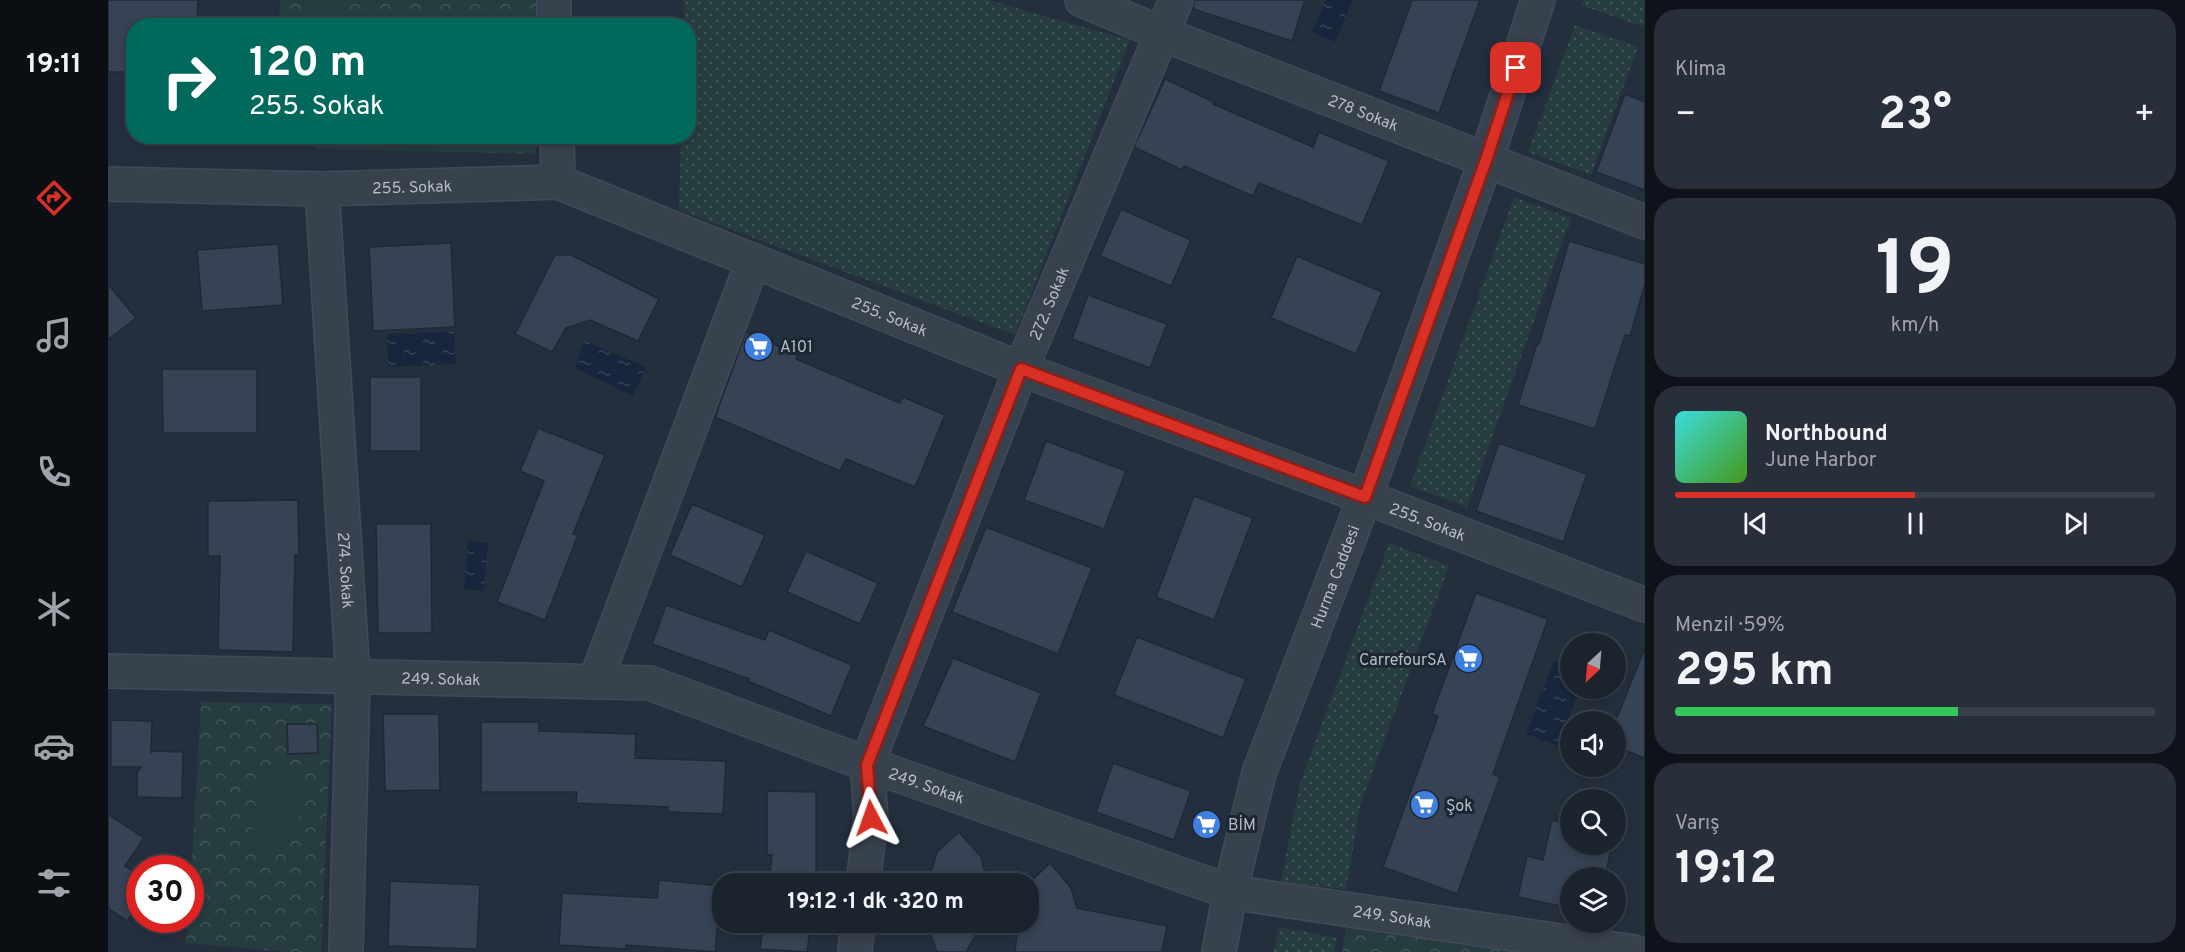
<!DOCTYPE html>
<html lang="tr">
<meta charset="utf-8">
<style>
:root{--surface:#1b232e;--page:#282f3a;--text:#f1f3f6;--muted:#a0a4aa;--line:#39404a;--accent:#d93025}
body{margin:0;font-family:Overpass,sans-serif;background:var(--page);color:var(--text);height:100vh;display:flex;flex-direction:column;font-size:22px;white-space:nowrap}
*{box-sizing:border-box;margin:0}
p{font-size:20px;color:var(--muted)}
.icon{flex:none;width:33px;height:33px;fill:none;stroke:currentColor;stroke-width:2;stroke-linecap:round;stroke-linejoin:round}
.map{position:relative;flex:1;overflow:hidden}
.details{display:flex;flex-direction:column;gap:9px;padding:9px;background:#0f1319;width:540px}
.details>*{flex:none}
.top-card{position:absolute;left:18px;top:18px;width:570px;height:126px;border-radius:24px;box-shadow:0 3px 9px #0003,0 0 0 2px var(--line);background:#00695c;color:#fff;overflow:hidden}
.needle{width:39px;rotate:206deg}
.tools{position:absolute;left:1452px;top:633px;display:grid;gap:12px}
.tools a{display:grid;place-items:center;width:66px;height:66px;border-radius:50%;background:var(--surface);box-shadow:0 3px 9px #0003,0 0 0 2px var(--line);font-size:30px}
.speed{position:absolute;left:18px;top:855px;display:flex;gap:12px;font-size:30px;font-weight:700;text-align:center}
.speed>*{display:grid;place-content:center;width:78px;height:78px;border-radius:50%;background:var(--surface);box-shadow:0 3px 9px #0003,0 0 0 2px var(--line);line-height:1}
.speed .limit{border:9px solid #d22;background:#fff;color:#111}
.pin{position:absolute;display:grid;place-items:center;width:51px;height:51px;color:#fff;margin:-26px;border-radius:12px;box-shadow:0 3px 9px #0006}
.me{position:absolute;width:66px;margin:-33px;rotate:356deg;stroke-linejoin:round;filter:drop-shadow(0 0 4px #0008)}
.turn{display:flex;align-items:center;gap:21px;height:126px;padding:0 24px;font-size:27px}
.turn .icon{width:78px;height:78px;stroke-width:2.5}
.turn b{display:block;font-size:42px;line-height:51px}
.big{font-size:45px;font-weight:700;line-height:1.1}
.details .tile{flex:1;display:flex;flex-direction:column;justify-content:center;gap:9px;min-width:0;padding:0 21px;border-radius:24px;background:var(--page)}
.details .dial{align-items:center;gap:0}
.dial b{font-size:78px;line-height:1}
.song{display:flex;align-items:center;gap:18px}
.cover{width:72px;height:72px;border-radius:9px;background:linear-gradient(135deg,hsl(180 70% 55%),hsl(100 70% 35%))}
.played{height:6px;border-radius:3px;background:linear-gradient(90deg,var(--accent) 50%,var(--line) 50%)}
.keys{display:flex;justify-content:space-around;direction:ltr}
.heat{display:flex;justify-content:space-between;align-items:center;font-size:33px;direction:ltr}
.charge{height:9px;border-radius:4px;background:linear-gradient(90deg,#34c759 59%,var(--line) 0)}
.trip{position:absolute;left:604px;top:873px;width:327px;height:60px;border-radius:24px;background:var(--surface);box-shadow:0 3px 9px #0003,0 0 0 2px var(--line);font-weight:700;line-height:60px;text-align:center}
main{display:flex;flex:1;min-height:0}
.dock{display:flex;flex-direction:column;width:108px;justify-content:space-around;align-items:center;background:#0b0e12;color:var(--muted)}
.dock .icon{width:42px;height:42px}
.dock .selected{color:var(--accent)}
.dock b{font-size:27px;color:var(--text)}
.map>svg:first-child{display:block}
</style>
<main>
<nav class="dock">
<b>19:11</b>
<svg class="icon selected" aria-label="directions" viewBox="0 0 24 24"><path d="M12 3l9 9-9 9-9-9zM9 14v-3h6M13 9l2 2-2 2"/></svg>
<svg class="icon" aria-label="music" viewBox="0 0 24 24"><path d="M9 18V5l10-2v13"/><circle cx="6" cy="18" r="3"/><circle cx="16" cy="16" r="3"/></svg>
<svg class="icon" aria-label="phone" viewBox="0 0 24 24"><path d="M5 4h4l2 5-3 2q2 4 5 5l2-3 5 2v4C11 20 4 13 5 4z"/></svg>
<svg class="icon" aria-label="climate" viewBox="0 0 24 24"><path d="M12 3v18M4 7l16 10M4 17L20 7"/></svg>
<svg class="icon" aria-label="car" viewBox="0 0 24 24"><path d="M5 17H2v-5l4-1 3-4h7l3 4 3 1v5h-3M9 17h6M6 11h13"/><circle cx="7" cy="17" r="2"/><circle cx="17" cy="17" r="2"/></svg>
<svg class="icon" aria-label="filters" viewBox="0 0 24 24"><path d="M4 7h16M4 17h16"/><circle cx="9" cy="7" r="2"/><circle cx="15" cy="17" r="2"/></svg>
</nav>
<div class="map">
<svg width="1537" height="952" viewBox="0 0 1537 952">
<defs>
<pattern id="grass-dots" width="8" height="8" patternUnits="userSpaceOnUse" patternTransform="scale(1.5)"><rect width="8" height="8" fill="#263c3f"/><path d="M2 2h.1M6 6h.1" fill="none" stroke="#435659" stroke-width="1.8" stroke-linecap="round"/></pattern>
<pattern id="park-crowns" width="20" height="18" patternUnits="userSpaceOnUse" patternTransform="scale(1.5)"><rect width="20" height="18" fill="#263c3f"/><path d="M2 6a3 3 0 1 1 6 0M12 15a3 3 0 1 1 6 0" fill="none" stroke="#435659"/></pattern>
<pattern id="water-ripples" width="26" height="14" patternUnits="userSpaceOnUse" patternTransform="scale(1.5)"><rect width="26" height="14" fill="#17263c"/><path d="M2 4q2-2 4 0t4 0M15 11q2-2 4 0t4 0" fill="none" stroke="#364457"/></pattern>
</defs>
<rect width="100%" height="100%" fill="#242f3e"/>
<g fill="url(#grass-dots)">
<path d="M576,0h304l142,40 -115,295 -336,-125 2,-73 7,-1v-110l-4,-1z"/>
<path d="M1475,0h62l-1,27 -63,-22z"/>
<path d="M1467,25l63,22 -47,128 -63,-23z"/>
<path d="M1406,197l57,21 -104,289 -57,-21z"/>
<path d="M1281,543l60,23 -89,240 -14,83 -65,-7 19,-99z"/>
<path d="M1171,927l58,11 -3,14h-60z"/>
</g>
<g fill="url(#park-crowns)">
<path d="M172,0h259v25l-260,1z"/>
<path d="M208,137h220v17l-221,-5z"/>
<path d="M93,702l131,2 -11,248h-32l-103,-9 2,-23h2l1,-42z"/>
<path d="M1239,922l185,30h-190z"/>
</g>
<g fill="#263c3f">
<path d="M199,0h35l-1,25h-35z"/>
<path d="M162,765l21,5 13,25 -11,43 -9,13 -27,-5 -5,-12 8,-55z"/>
</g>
<g fill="url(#water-ripples)">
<path d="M1218,0h27l-18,42 -23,-10z"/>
<path d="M346,332l2,32 -68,3 -1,-33z"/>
<path d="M476,341l62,26 -13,29 -58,-28z"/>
<path d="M360,541l20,2 -4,48 -20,-2z"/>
<path d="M1446,660l16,6v22l10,1 -22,57 -32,-12z"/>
</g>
<g fill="#364354" stroke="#1f2835" stroke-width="1.5">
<path d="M0,0h90l-1,26h-63v46h-26z"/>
<path d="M1086,0h111l-13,41 -99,-32z"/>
<path d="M1304,0h68l-41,113 -60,-22z"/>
<path d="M1057,79l49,23 -1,2 100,43 6,-15 70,29 -27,64 -103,-42 -6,13 -69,-30 -2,4 -48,-23z"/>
<path d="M1517,94l20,8v88l-49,-18z"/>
<path d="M1013,209l70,31 -20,46 -71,-30z"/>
<path d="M1461,241l76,23v20l-15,52 -5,-1 -30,94 -77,-24 19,-61h2z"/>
<path d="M343,243l4,84 -82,4 -4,-84z"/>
<path d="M170,244l5,61 -81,6 -5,-61z"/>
<path d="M447,255h16l88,44 -21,42 -48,-21 -24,8 -14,24 -37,-18z"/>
<path d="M1189,256l85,36 -26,62 -85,-36z"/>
<path d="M0,284l28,34 -28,22z"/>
<path d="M980,295l79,29 -17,44 -78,-29z"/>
<path d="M638,332l52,23 -2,4 104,44 3,-6 42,18 -30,72 -69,-28 -6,12 -125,-54z"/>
<path d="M54,369h95v64h-94z"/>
<rect x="262" y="377" width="51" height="74"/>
<path d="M430,428l67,27 -32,79 5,1 -33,85 -48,-18 47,-121 -24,-10z"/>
<path d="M938,441l80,30 -22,58 -80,-29z"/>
<path d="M1391,443l88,31 -24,68 -87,-31z"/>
<path d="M1086,496l59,22 -39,102 -58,-23z"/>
<path d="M190,500l1,55h-4l-2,97 -75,-2 2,-94h-12v-55z"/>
<path d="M584,504l73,31 -23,52 -72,-32z"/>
<path d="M268,524h55l1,109h-54z"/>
<path d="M878,527l106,41 -34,86 -106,-42z"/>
<path d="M698,551l72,32 -18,41 -73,-32z"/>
<path d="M1368,593l72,26 -55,155 7,3 -43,117 -74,-27 55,-151 -6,-2z"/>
<path d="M558,605l99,35 4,-10 83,35 -21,51 -83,-35 1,-2 -97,-35z"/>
<path d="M1029,637l109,42 -23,59 -109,-43z"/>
<path d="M1536,650h1v108l-29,-11v-27z"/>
<path d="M845,658l88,35 -26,69 -92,-36z"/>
<path d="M275,714h56l1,76 -55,1z"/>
<path d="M3,720l41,1 -1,32 1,-2 31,1 -1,46 -45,-1v-24l4,-6h-30z"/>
<path d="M373,722h58v9l97,3 -1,24 91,3 -3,53 -55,-2v-5l-92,-4 1,-11h-96z"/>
<path d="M179,724h30l1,29 -30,1z"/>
<path d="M1005,763l78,28 -17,49 -78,-28z"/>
<path d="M659,791l49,1v92h-47l3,-29h-5z"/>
<path d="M0,814l36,24 -19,28 15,9v28l-13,18 -19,-13z"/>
<path d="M1444,820l18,4v20h42l-7,34h-35v30l-52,-11 9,-41 16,4z"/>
<path d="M851,832l22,25 7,27h-60l9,-32z"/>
<path d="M942,863l21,25 6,20 90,18 -5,26h-147l3,-30h11l-1,-38z"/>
<path d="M551,880l62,6 -6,66 -89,-7v4l-67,-4 3,-52 95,5z"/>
<path d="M282,881l90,4 -3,64 -89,-3z"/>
<path d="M656,922h47l-4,30 -47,-3z"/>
<path d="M818,922h57l-17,30h-29z"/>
</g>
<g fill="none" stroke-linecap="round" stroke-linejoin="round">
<defs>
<g id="minor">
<path d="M446,0v26"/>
<path id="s1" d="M974,0l81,34 482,188"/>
<path d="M449,136l1,46"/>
<path id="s2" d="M0,184l214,5 236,-7 463,187 344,128 280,108"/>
<path id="s3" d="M214,189l31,488 -7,275"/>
<path id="s4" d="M0,671l542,12 217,81 363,128 404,60"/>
<path d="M487,682l158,-421"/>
<path id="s5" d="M755,884l8,-66 -4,-54 154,-395 155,-369"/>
<path d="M747,952l3,-30"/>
<path id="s6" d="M1111,952l11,-60 29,-119 106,-276 121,-337 52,-160"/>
</g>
</defs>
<use href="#minor" stroke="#414a57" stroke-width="36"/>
<use href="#minor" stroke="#38414e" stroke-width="33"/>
</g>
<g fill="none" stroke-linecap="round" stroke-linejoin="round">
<defs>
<path id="route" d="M763,818l-4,-53 154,-396 344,128 121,-337 30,-92"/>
</defs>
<use href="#route" stroke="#8d1f18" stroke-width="15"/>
<use href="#route" stroke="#d93025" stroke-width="10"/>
</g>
<defs>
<symbol id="supermarket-disc" viewBox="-11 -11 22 22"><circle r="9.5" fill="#3f7fe0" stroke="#1d2633"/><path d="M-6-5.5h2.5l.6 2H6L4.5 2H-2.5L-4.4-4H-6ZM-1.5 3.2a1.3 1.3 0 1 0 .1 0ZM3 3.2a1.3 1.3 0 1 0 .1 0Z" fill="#fff"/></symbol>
</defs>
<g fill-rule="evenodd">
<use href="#supermarket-disc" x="634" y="330" width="33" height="33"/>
<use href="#supermarket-disc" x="1344" y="642" width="33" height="33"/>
<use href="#supermarket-disc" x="1300" y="788" width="33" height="33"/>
<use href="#supermarket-disc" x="1082" y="808" width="33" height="33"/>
</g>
<g text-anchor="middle" stroke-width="6" stroke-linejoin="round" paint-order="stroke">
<g font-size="16" fill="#b4bcc9" stroke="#1d2633">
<text dy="6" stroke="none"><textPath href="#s1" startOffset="303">278 Sokak</textPath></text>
<text dy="6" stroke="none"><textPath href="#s2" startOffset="304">255. Sokak</textPath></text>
<text dy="6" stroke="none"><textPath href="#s5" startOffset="616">272. Sokak</textPath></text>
<text dy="6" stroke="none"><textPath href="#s2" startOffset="808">255. Sokak</textPath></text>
<text dy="6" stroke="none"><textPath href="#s2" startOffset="1384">255. Sokak</textPath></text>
<text dy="6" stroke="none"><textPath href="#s3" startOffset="382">274. Sokak</textPath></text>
<text dy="6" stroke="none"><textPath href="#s6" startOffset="394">Hurma Caddesi</textPath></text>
<text dy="6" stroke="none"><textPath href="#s4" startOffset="333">249. Sokak</textPath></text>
<text dy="6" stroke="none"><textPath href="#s4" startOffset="837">249. Sokak</textPath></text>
<text dy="6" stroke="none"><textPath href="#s4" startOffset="1323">249. Sokak</textPath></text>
</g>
<g font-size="16" fill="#b4bcc9" stroke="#1d2633" text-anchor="start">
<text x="672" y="352">A101</text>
<text x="1339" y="665" text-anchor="end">CarrefourSA</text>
<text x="1338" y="811">Şok</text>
<text x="1120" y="830">BİM</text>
</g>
</g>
</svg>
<div class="tools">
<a><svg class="needle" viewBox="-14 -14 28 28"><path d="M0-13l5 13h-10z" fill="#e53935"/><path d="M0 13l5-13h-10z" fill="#a0a4aa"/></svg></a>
<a><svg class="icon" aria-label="sound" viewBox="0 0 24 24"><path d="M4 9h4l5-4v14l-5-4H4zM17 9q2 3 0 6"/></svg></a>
<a><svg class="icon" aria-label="search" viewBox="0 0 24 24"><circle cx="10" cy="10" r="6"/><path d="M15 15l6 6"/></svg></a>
<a><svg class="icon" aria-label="layers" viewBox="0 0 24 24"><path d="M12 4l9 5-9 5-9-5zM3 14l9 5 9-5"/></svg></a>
</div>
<div class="speed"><div class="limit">30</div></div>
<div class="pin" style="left:1408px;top:68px;background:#d93025"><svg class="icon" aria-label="arrive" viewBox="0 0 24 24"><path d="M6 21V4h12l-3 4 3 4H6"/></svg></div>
<svg class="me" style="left:763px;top:818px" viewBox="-20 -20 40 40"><path d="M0-17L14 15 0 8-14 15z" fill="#d93025" stroke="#fff" stroke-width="4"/></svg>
<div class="trip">19:12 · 1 dk · 320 m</div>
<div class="top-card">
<div class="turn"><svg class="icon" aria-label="right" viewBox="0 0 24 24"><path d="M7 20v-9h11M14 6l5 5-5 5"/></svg><div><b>120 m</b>255. Sokak</div></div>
</div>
</div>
<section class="details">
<div class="tile"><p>Klima</p>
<div class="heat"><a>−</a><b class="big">23°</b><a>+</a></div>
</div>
<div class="tile dial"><b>19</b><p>km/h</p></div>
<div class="tile">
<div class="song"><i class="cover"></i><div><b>Northbound</b><p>June Harbor</p></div></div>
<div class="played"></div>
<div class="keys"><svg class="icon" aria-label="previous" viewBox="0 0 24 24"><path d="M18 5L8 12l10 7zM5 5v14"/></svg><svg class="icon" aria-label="pause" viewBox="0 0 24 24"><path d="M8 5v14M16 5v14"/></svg><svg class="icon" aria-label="next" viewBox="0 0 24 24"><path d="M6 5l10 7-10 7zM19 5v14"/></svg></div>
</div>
<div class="tile"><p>Menzil · 59%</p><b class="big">295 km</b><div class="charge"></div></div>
<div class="tile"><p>Varış</p><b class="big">19:12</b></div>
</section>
</main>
